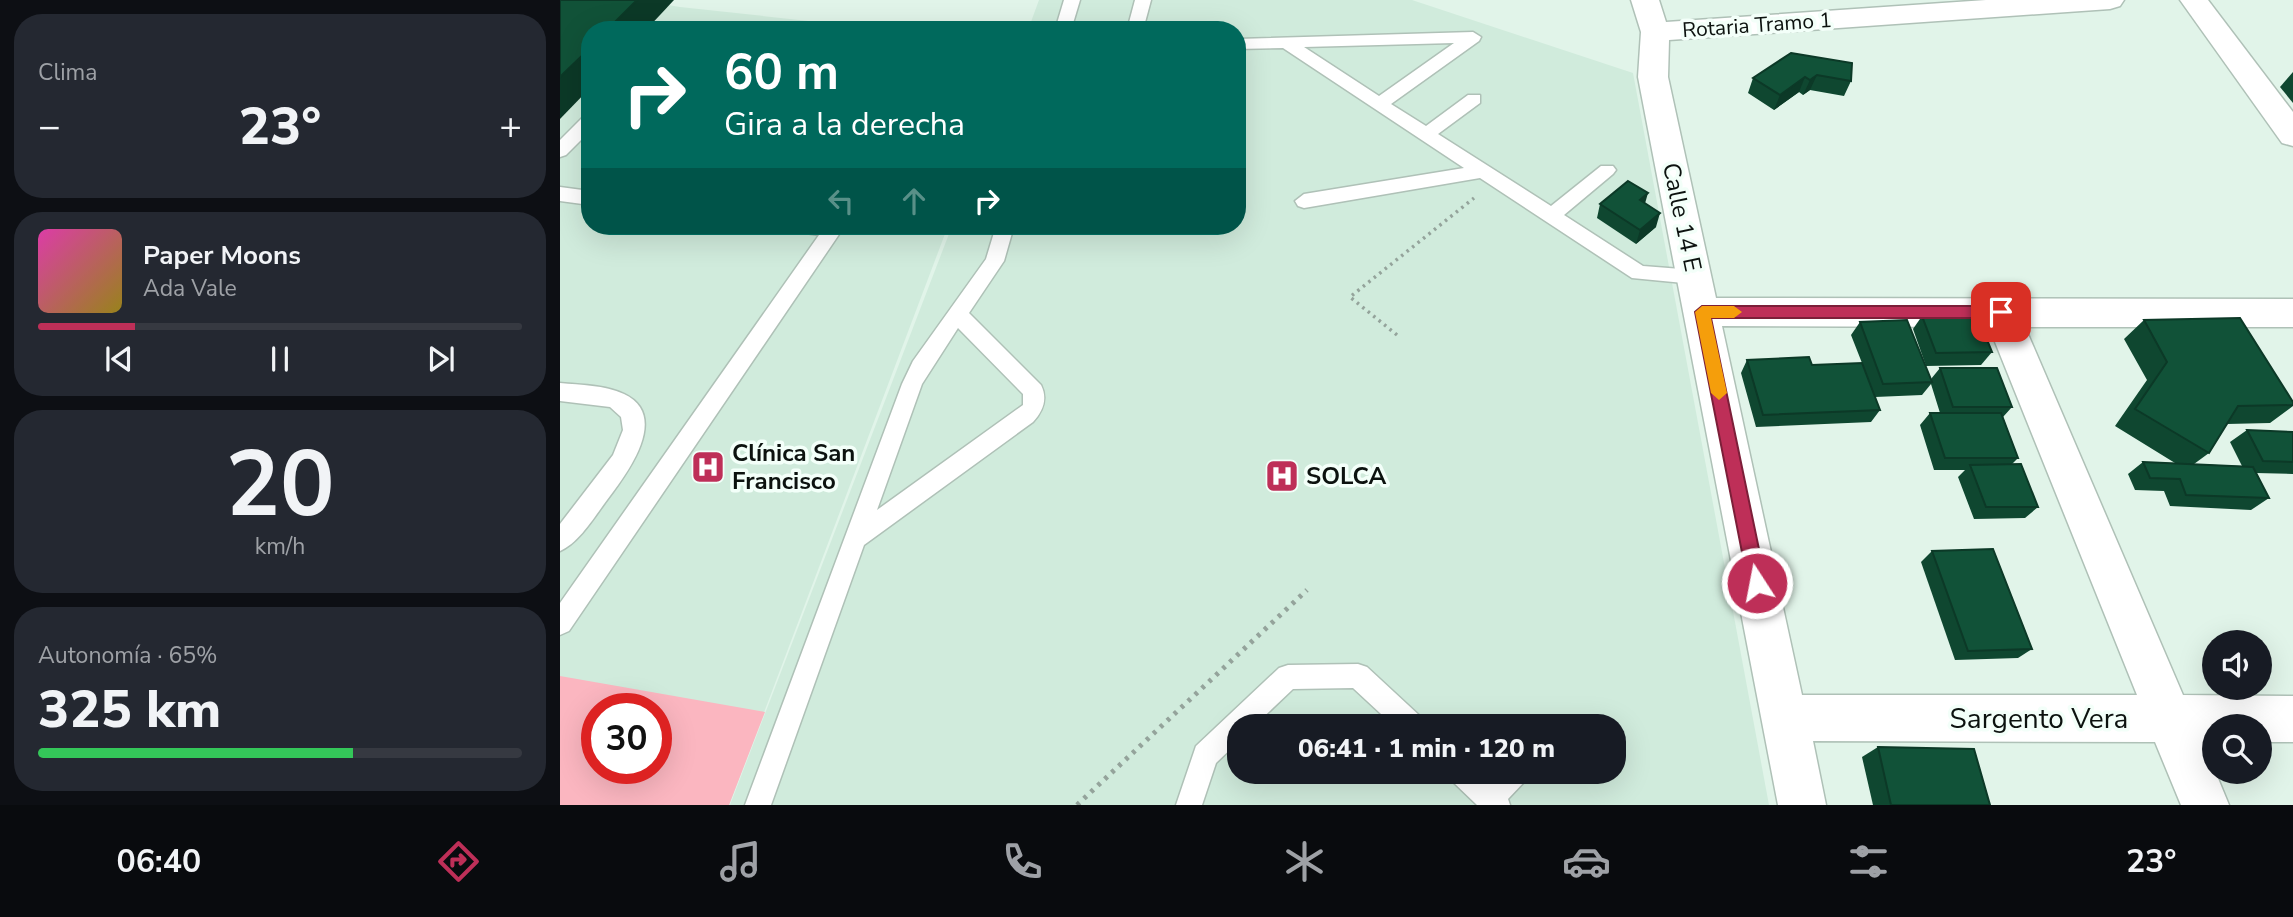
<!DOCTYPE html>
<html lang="es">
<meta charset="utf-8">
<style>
:root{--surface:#171b24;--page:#242831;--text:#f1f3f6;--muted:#9ea1a6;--line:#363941;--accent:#be2f58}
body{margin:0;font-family:"Nunito Sans",sans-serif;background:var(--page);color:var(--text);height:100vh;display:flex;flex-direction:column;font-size:26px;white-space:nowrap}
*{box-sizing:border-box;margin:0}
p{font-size:23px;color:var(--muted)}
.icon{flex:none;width:38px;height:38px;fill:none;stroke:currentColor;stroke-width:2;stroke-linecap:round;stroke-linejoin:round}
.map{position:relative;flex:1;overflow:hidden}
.drawer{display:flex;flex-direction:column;gap:14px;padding:14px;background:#0d0f14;width:560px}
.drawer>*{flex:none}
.banner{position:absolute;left:21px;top:21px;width:665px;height:214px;border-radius:28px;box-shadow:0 7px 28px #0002;background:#00695c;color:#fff;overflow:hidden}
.buttons{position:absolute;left:1642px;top:630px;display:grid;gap:14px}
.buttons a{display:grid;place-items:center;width:70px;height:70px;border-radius:50%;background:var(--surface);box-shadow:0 7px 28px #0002;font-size:35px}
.speed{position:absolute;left:21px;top:693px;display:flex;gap:14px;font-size:35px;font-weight:700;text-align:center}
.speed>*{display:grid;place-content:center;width:91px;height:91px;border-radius:50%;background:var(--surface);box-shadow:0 7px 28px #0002;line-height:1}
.speed .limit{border:10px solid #d22;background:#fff;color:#111}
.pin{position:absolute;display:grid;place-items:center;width:60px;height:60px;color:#fff;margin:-30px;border-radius:14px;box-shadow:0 4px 10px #0006}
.me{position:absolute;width:77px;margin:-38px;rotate:349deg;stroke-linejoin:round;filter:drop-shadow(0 0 5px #0008)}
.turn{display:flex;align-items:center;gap:24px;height:147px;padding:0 28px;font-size:32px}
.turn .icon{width:91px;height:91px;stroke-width:2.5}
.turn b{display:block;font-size:49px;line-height:60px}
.lanes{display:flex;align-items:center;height:66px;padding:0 28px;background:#0003;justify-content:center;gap:35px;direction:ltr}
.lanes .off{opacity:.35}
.big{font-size:52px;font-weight:800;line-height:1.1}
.drawer .card{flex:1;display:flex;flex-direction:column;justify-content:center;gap:10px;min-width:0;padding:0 24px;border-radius:28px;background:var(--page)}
.drawer .dial{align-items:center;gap:0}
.dial b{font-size:91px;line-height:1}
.song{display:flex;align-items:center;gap:21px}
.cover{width:84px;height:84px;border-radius:10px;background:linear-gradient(135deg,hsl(320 70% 55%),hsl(50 70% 35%))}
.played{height:7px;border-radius:4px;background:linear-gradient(90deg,var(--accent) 20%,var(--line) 20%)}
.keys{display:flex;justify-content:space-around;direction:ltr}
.heat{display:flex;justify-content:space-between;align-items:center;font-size:38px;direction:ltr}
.charge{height:10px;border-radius:5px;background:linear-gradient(90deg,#34c759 65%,var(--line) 0)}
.trip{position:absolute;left:667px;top:714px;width:399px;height:70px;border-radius:28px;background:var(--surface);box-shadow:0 7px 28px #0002;font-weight:800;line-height:70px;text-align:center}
.menu{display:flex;height:112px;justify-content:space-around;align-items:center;background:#090b0e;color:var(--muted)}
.menu .icon{width:49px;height:49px}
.menu .current{color:var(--accent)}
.menu b{font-size:32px;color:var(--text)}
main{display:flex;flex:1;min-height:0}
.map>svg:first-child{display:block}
</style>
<main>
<section class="drawer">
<div class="card"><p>Clima</p>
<div class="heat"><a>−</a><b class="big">23°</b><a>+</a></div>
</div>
<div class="card">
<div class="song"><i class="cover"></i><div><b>Paper Moons</b><p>Ada Vale</p></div></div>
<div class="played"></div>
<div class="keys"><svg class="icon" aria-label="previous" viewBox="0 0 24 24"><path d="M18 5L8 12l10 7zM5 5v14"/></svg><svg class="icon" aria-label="pause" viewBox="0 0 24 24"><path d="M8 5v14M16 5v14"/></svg><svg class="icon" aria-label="next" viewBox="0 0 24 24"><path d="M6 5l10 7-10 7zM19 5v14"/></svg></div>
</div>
<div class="card dial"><b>20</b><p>km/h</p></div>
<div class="card"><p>Autonomía · 65%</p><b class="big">325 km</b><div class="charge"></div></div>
</section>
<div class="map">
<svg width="1733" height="805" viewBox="0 0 1733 805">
<rect width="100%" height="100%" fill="#e1f4e9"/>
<g fill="#d0ebdc" fill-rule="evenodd">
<path d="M479,0h373l221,73 136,732h-1039l222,-579h285v-196h-209zM679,726h375v46h-375z"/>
<path d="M102,4l18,3 212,23h-254z"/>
<path d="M30,80v146h358l-219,579h-169v-694zM37,709h59v59h-59z"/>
</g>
<path fill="#fbb6c0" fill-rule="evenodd" d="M0,676l205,36 -36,93h-169zM37,709h59v59h-59z"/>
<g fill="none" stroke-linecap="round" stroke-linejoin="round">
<defs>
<g id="service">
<path d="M504,0h16l-9,30h-16z"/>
<path d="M575,0h16l-8,30h-16z"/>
<path d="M115,25l8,2 2,3h-18z"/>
<path d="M913,32l8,5 -2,4 -88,63 35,22 42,-31h12v8l-42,31 113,72 50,-40h12l3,4 -3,4 -49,41 79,51 51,4 7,2 3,5 -3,5 -7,2 -62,-6 -152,-100 -176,30 -6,-2 -3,-5 9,-7 160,-26 -181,-120 -46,1v-10zM894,43l-75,53 -75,-49z"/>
<path d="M30,114v17l-24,24 -6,2v-17l24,-24z"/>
<path d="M0,187l30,4v14l-30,-4z"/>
<path d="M230,226h50l2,4 -273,401 -9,4v-32l259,-368 -27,-4z"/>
<path d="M436,226h18l-10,35 -35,52 72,72c7,14 2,26 -8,37l-169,123 -93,260h-26l157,-421 11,-23 73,-102zM398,328l65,66v11l-146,105 45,-126z"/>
<path d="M0,383c21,2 44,2 64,11 47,22 2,81 -17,106 -12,16 -28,43 -47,51v-27l53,-69 10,-25 -2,-13 -11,-10 -50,-6z"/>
<path d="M798,664l9,3 54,50 4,9h-31l-41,-38 -60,1 -39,37h-15v15l-23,22 -14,42h-26l20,-59 83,-78 9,-3z"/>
<path d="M888,772h32l10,8 8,-8h31l-4,9 -17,18 2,6h-33l-25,-24z"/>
</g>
<g id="minor">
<path d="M1071,0h28l7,22 320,-22h138l-4,6 -10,3 -441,31 -1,37 48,221 577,1v28h-268l158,368 110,1v46h-34v-16h-45v16h-11l26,63h-48l-26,-63 -342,-1 13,64h-48l-140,-728 3,-45zM1162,326l267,1 148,368h-335z"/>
<path d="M1620,0h28l85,112v34l-11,-3z"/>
</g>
</defs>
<use href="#service" stroke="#afc1b7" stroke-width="3"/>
<use href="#minor" stroke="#afc1b7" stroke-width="3"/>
<path stroke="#94a39b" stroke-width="3.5" stroke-dasharray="2.5 4.5" stroke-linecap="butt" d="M837,335l-47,-38 124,-99"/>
<path stroke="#94a39b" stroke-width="5" stroke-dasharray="3.5 6" stroke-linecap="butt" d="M517,805l230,-215"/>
<use href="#service" fill="#fff" fill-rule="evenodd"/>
<use href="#minor" fill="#fff" fill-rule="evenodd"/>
</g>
<g fill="#0f4730">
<path d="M1231,53l60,28 -7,15 -34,-6 -7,5 -4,-3 -25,18 -26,-17 5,-15z"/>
<path d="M1733,72v31l-13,-16z"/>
<path d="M1085,203l11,24 -20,17 -39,-26 3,-14z"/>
<path d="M1362,316l70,36 -11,13 -55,1 -13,-37z"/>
<path d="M1584,320l149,82v4l-23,17 -43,1 -18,29 -15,11 48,2 -12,-24 17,-12 46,2v42l-37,-1 13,25 -18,12 -81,-4 -6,-15 -29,-1 -7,-16 15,-12 32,1 -60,-37 32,-46 -23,-41z"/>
<path d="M1300,322l71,57 9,-11 72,39 -9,10 15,41 -6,6 26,43 -13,11 -51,1 -16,-42 7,-7h-31l-14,-45 10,-12h10l-9,-29 -9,11 -47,2 5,13 -9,12 -115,5 -15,-54 6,-13 65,5 50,-2 -11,-28z"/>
<path d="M1372,551l100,98 -14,9 -63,2 -34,-98z"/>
<path d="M1318,747l112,58h-117l-11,-48z"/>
</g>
<g fill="#0c3927">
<path d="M77,0h37l-28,30h-39z"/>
<path d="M30,48v40l-30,31v-42z"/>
<path d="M1257,75l-7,15 -7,5 7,-15z"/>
<path d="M1245,77l-6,15 -25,18 6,-15z"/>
<path d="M1088,193l-4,14 -4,-7z"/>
<path d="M1100,213l-4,14 -20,17 4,-14z"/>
</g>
<g fill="#115238" stroke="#0c3927" stroke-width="2">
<path d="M0,0h77l-30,30h-17v18l-30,29z"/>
<path d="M1231,53l61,10 -1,18 -34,-6 -7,5 -5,-3 -25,18 -27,-17z"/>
<path d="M1068,181l20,12 -8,7 20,13 -20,17 -40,-26z"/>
<path d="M1417,315l15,37 -56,1 -14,-37z"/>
<path d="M1680,318l53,84v3l-55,1 -29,47 -74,-44 32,-47 -23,-42z"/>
<path d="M1347,320l25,62 -49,2 -23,-62z"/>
<path d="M1249,357l3,8 50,-2 18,47 -117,5 -16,-55z"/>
<path d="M1380,368h57l15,39h-59z"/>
<path d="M1370,413h71l17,45h-73z"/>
<path d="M1687,430l46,2v30l-30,-1z"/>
<path d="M1583,462l110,5 16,31 -83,-3 -6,-16 -30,-1z"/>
<path d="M1461,464l17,43h-52l-16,-42z"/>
<path d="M1433,549l39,100 -64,2 -36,-100z"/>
<path d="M1318,747l96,2 16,56h-99z"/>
</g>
<path fill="#be2f58" stroke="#7c1f39" stroke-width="2" d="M1142,306h299l7,6 -7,6h-290l55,265 -2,6 -7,2 -6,-2 -3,-6 -53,-271z"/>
<path fill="#f59e0b" d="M1142,306h32l8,6 -8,6h-23l16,75 -8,7 -8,-7 -16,-81z"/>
<defs>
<symbol id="hospital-square" viewBox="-11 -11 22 22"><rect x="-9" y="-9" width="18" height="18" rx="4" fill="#be2f58" stroke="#f3fff9"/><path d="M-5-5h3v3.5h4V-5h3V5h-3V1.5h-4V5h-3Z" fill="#fff"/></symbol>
</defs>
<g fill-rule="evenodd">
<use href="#hospital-square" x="129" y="448" width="38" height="38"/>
<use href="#hospital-square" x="703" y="457" width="38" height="38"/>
</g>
<g text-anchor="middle" stroke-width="7" stroke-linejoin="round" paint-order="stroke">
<g font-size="21" fill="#0c120f" stroke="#f3fff9">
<text transform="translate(1197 25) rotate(-4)" y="7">Rotaria Tramo 1</text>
</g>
<g font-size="24" fill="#0c120f" stroke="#f3fff9">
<text transform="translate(1122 217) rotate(78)" y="8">Calle 14 E</text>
</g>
<g font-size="24" font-weight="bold" fill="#0c120f" stroke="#f3fff9" text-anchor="start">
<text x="172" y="461">Clínica San<tspan x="172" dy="28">Francisco</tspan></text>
<text x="746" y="484">SOLCA</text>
</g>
<g font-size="28" fill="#0c120f" stroke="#f3fff9">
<text x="1479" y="728">Sargento Vera</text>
</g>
</g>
</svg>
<div class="buttons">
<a><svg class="icon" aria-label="sound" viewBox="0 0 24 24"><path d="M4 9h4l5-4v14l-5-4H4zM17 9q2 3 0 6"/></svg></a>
<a><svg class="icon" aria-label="search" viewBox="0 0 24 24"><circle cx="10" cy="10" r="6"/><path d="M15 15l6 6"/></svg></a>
</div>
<div class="speed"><div class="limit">30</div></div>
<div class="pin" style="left:1441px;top:312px;background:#d93025"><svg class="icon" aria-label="arrive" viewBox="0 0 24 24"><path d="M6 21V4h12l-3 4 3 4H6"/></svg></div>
<svg class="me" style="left:1197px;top:583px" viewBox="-20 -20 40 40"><circle r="17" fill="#be2f58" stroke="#fff" stroke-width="3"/><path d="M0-11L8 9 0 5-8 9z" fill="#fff"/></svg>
<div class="trip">06:41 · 1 min · 120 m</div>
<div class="banner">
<div class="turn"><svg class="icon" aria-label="right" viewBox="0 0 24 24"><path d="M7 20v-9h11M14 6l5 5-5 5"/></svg><div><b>60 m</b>Gira a la derecha</div></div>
<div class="lanes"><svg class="icon off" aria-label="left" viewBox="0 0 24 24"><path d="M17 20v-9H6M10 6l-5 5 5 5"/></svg><svg class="icon off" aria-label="ahead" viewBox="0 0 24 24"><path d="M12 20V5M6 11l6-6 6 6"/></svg><svg class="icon" aria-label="right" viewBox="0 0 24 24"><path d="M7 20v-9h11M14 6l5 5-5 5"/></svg></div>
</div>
</div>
</main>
<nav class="menu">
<b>06:40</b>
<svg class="icon current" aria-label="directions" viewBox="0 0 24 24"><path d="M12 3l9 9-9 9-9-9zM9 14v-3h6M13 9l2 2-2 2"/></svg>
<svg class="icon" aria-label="music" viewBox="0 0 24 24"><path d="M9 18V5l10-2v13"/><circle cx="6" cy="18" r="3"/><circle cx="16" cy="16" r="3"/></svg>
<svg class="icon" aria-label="phone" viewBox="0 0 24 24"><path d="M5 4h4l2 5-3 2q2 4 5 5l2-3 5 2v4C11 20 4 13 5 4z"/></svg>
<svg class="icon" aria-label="climate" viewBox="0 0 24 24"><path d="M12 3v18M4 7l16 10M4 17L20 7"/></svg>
<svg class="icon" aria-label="car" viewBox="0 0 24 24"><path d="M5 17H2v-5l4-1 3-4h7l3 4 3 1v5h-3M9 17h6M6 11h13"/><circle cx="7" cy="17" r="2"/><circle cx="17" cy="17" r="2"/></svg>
<svg class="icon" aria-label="filters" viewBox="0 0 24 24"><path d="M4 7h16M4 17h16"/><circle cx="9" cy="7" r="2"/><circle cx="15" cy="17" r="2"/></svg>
<b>23°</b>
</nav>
